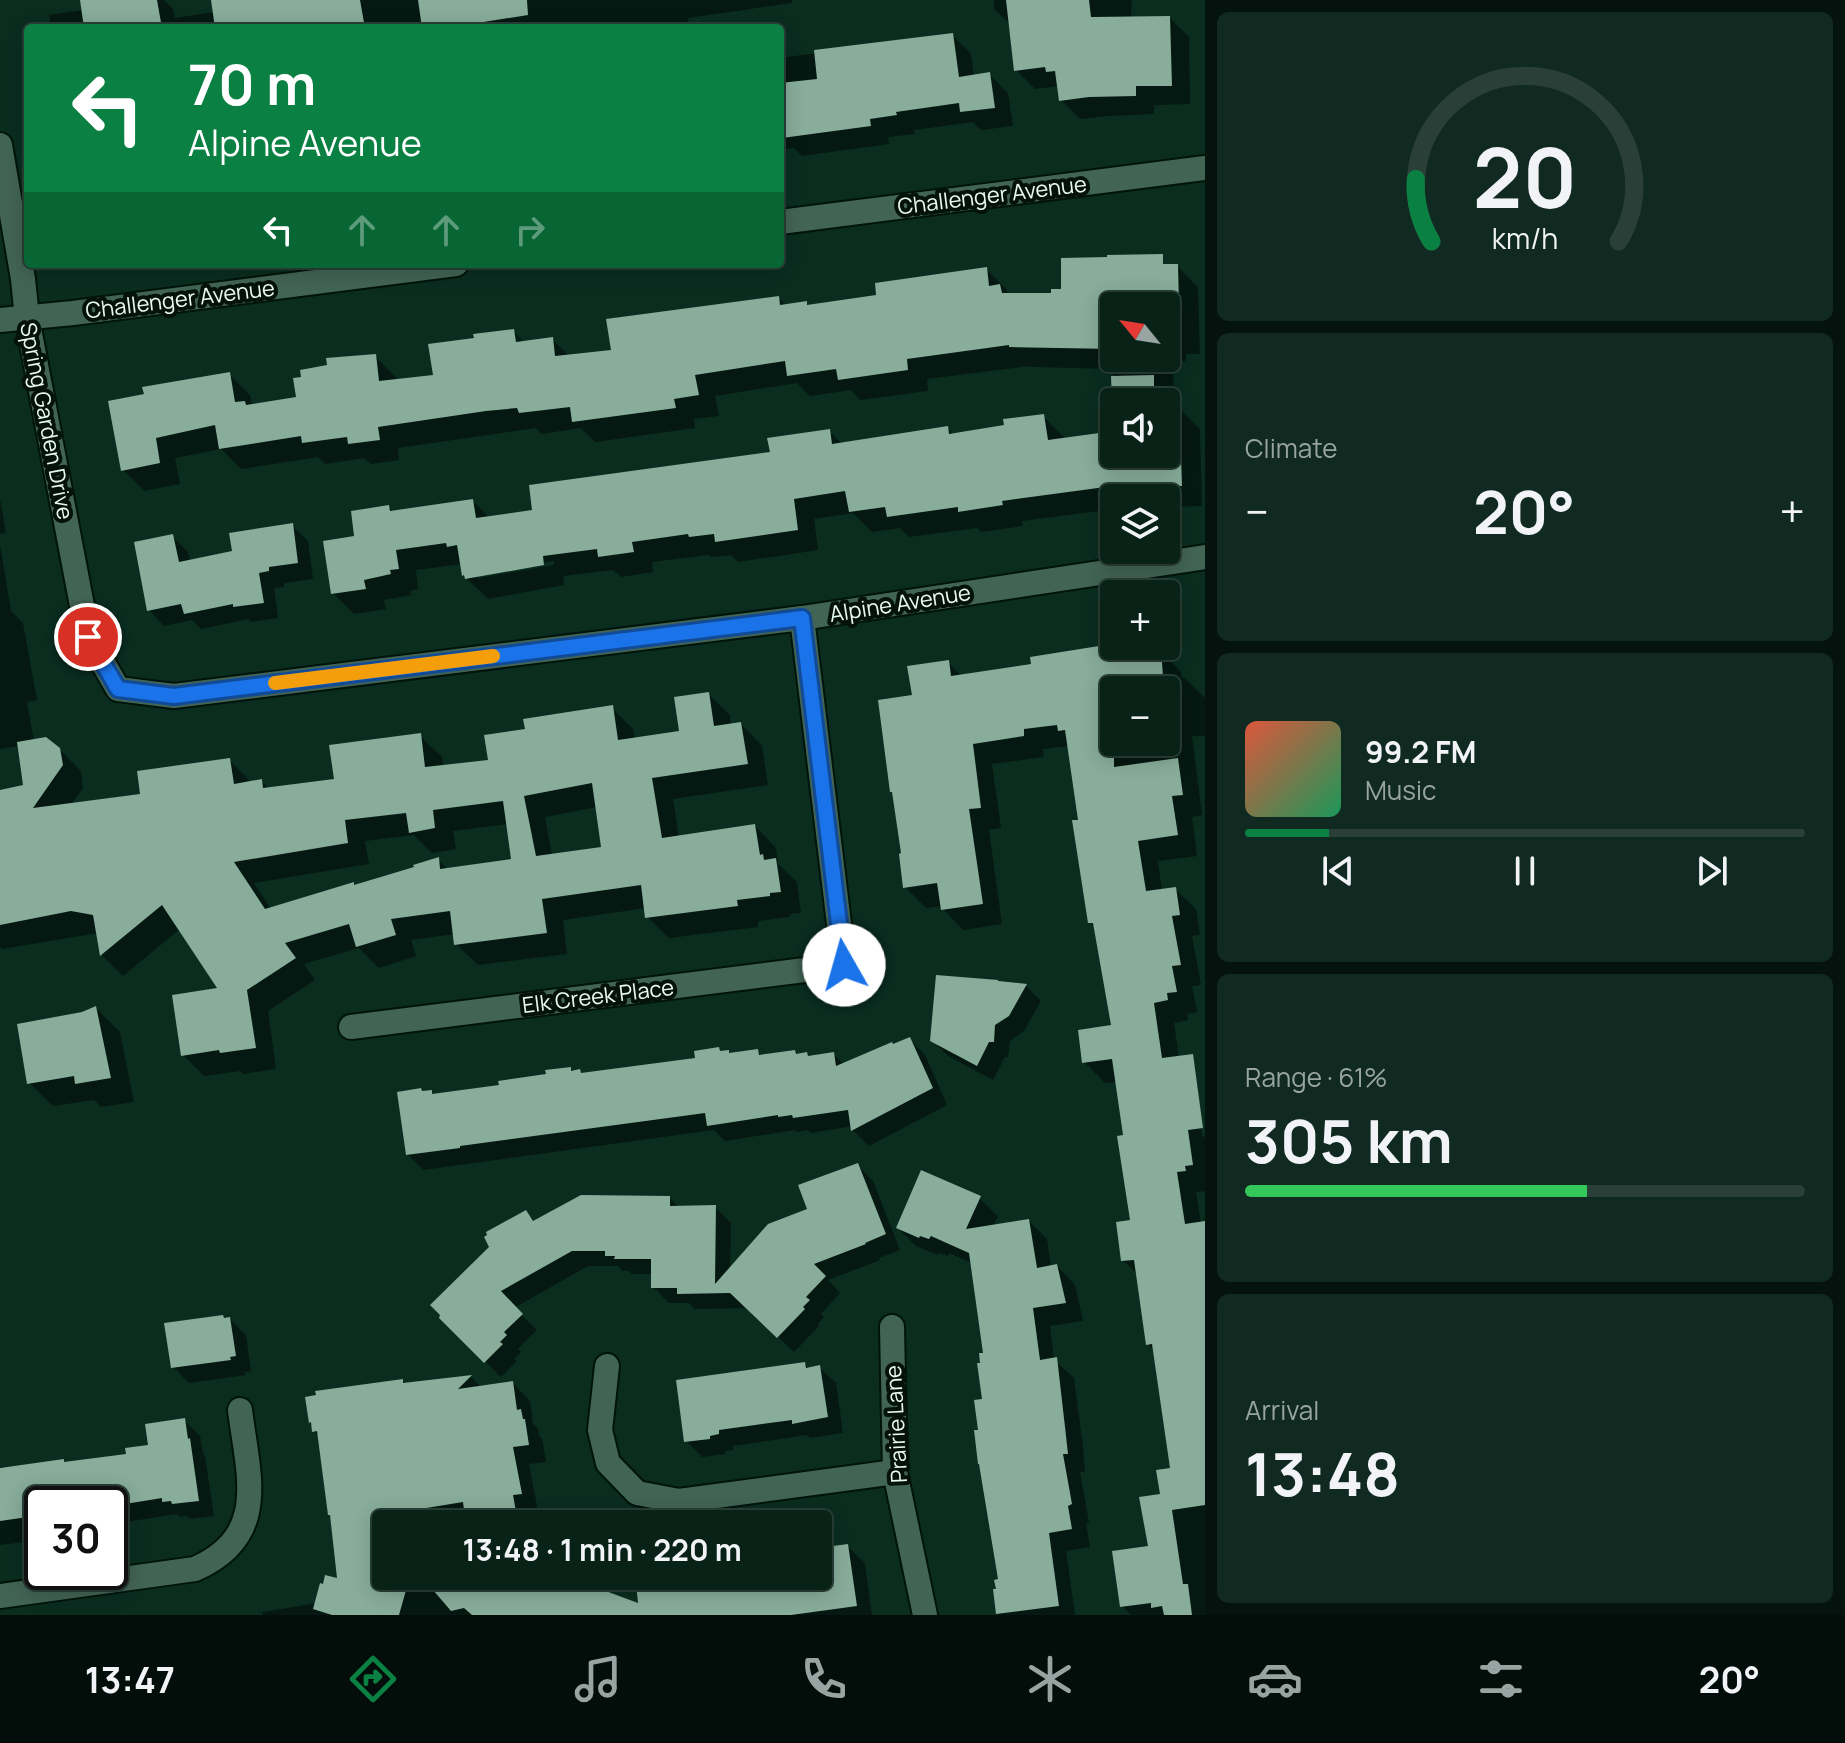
<!DOCTYPE html>
<meta charset="utf-8">
<style>
:root{--surface:#082218;--page:#112a21;--text:#f1f3f6;--muted:#98a4a2;--line:#293f37;--accent:#0b8043}
body{margin:0;font-family:Manrope,sans-serif;background:var(--page);color:var(--text);height:100vh;display:flex;flex-direction:column;font-size:30px;white-space:nowrap}
*{box-sizing:border-box;margin:0}
p{font-size:26px;color:var(--muted)}
.icon{flex:none;width:44px;height:44px;fill:none;stroke:currentColor;stroke-width:2;stroke-linecap:round;stroke-linejoin:round}
.map{position:relative;flex:1;overflow:hidden}
.drawer{display:flex;flex-direction:column;gap:12px;padding:12px;background:#04130d;width:640px}
.drawer>*{flex:none}
.hud{position:absolute;left:24px;top:24px;width:760px;height:244px;border-radius:8px;box-shadow:0 4px 20px #0003,0 0 0 2px var(--line);background:#0b8043;color:#fff;overflow:hidden}
.needle{width:52px;rotate:300deg}
.tools{position:absolute;left:1100px;top:292px;display:grid;gap:16px}
.tools a{display:grid;place-items:center;width:80px;height:80px;border-radius:8px;background:var(--surface);box-shadow:0 4px 20px #0003,0 0 0 2px var(--line);font-size:40px}
.speed{position:absolute;left:24px;top:1486px;display:flex;gap:16px;font-size:40px;font-weight:700;text-align:center}
.speed>*{display:grid;place-content:center;width:104px;height:104px;border-radius:50%;background:var(--surface);box-shadow:0 4px 20px #0003,0 0 0 2px var(--line);line-height:1}
.speed .limit{border:4px solid #111;border-radius:12px;background:#fff;color:#111}
.pin{position:absolute;display:grid;place-items:center;width:68px;height:68px;color:#fff;margin:-34px;border:4px solid #fff;border-radius:50%;box-shadow:0 2px 8px #0007}
.me{position:absolute;width:88px;margin:-44px;rotate:353deg;stroke-linejoin:round;filter:drop-shadow(0 0 6px #0008)}
.turn{display:flex;align-items:center;gap:28px;height:168px;padding:0 32px;font-size:36px}
.turn .icon{width:104px;height:104px;stroke-width:2.5}
.turn b{display:block;font-size:56px;line-height:68px}
.lanes{display:flex;align-items:center;height:76px;padding:0 32px;background:#0003;justify-content:center;gap:40px;direction:ltr}
.lanes .off{opacity:.35}
.big{font-size:60px;font-weight:700;line-height:1.1}
.drawer .card{flex:1;display:flex;flex-direction:column;justify-content:center;gap:12px;min-width:0;padding:0 28px;border-radius:12px;background:var(--page)}
.drawer .dial{align-items:center;gap:0}
.dial svg{height:208px;overflow:visible;fill:none;stroke:var(--line);stroke-width:7;stroke-linecap:round;text-anchor:middle}
.dial text{fill:var(--text);stroke:none}
.song{display:flex;align-items:center;gap:24px}
.cover{width:96px;height:96px;border-radius:12px;background:linear-gradient(135deg,hsl(10 70% 55%),hsl(150 70% 35%))}
.played{height:8px;border-radius:4px;background:linear-gradient(90deg,var(--accent) 15%,var(--line) 15%)}
.keys{display:flex;justify-content:space-around;direction:ltr}
.heat{display:flex;justify-content:space-between;align-items:center;font-size:44px;direction:ltr}
.charge{height:12px;border-radius:6px;background:linear-gradient(90deg,#34c759 61%,var(--line) 0)}
.trip{position:absolute;left:372px;top:1510px;width:460px;height:80px;border-radius:8px;background:var(--surface);box-shadow:0 4px 20px #0003,0 0 0 2px var(--line);font-weight:700;line-height:80px;text-align:center}
.dock{display:flex;height:128px;justify-content:space-around;align-items:center;background:#030e0a;color:var(--muted)}
.dock .icon{width:56px;height:56px}
.dock .current{color:var(--accent)}
.dock b{font-size:36px;color:var(--text)}
main{display:flex;flex:1;min-height:0}
.map>svg:first-child{display:block}
</style>
<main>
<div class="map">
<svg width="1205" height="1615" viewBox="0 0 1205 1615">
<rect width="100%" height="100%" fill="#0a2d20"/>
<g fill="#0007" fill-rule="evenodd">
<path d="M89,0h75l9,9 2,9 40,-6 -2,-12h579v3l-104,15 1,10h-638l-2,-13 35,-5z"/>
<path d="M994,0h138l-1,18h39l19,19 1,67 -36,1v9l-45,2 -29,3 -19,-19 -2,-14 -24,3 -19,-19 -5,-45 -17,-16z"/>
<path d="M952,35l19,19 3,22 15,-2 19,19 5,33 -32,4 -8,-8 -59,8 1,4 -27,3 1,7 -87,12 -8,-8 -14,2v-92z"/>
<path d="M1152,266h25l21,21 2,67h-14v7h-13l1,47h5l21,21 2,77 -36,1v-9h-52v11l-92,12 1,5 -42,6 -4,-4 -68,9 -9,-9 -28,4 -19,-19 -39,6 4,31 -80,12 -7,-7 -19,2 -3,-2 -57,7 1,10 -32,5 -8,-7 -50,6 1,9 -76,14 -25,-24 -1,-11 -46,6 2,19 -8,2 1,4 -27,5 2,9 -32,5 -21,-21 24,-55 32,-31 5,6 79,-12 17,17 45,-7 237,-57 57,-23 13,13 105,-16 7,7 52,-8 37,-11 21,21 1,3 49,-7v21h52v-52h-52v7l-1,-40 -81,-2 -2,-1 -103,13 1,12 -68,9 -9,-10 -41,6 -13,-13 -82,13 4,20 -25,3 1,9 -100,14 -14,-14 -40,6 -5,-6 -138,20 1,12 -28,4 -7,-6 -39,6 -7,-7 -77,12 -20,-20 -46,9 5,26 -36,7 -21,-21 -13,-68 119,-28 21,21 2,11 46,-7 77,-43 21,21 1,4 38,-5 78,-45 12,12 27,-4 18,18 43,-5 165,-54 9,8 19,-3 3,3 70,-9 107,-28 21,21 1,5h45zM1114,306h52v52h-52zM554,561v4l-76,13v-4z"/>
<path d="M0,499l6,34 -6,1z"/>
<path d="M292,526l16,15 5,38 -29,4v4l-10,1 4,30 -27,4 -2,-3 -48,10 -9,-9 -28,6 -15,-16 23,-74 16,16 2,10 44,-9z"/>
<path d="M0,545l11,66 12,12 14,77 -10,2 7,39 25,8 22,22 2,17 -12,17 72,-9 86,-36 23,23 9,-2 9,9 66,-10 84,-44 22,21 1,10 48,-5 36,-32 85,-22 21,21 2,11 47,-7 26,-39 22,21 1,11 10,-2 21,22 6,39 -95,14 6,39 76,-12 21,22 2,16 19,18 4,31 -11,1v3l-32,4v6l-89,11 -22,-21 -1,-9 -83,12 4,34 -89,11 -22,-21 -1,-10 -44,6 5,16 -37,12 -20,-20 -55,16 11,16 -47,31 8,58 -33,5 -3,-3 -36,5 -21,-21 37,-65 -40,-61 -57,47 -21,-21 -4,-22 -96,16 -2,-3v-154l26,-6 -7,-40 -19,3zM597,807l6,42 -51,7 -7,-39zM508,824l5,37 -64,9 -11,-10 -83,27 -84,22 -17,-26 115,-19 -4,-23 49,-6 18,18 24,-4 -3,-18z"/>
<path d="M1140,647l5,5 16,-1 20,21 1,6h3l20,20v38h-13l10,79 -10,2 5,39 -39,5 4,30 13,-2 21,20 4,26 -8,1 9,49 -9,1 5,26 -10,2 1,6 -14,3 6,42 14,14 8,56 3,3v53l-9,1 5,32 4,-1v392h-74l-9,-9 28,-58 12,-53 10,-25 -17,-118 -7,-8 -10,-69 -15,-15 9,-39 -7,-84 -8,-55 -12,1 -21,-21 30,-35 -18,-99 -6,-6 -9,-101 -11,-75 -27,3 1,8 -52,7 9,64 -12,2 13,94 -39,6 -20,-21 -1,-3 -16,2 -21,-21 9,-191 34,-34 14,15zM1114,690h52v52h-52z"/>
<path d="M999,984l27,2 15,15 -17,30 -14,10 -2,16h-3l-12,23 -45,-24 -16,-16z"/>
<path d="M96,1008l24,24 14,70 -33,5 -7,-7 -41,6 -24,-23 53,-69z"/>
<path d="M909,1039l16,16 22,50 -78,41 -16,-16v-4l-42,7 -3,-3 -12,2 -1,-2 -70,11 -11,-11 -291,40 -16,-16 16,-61 8,-1 4,4 66,-9 47,-11 22,-7 4,3 8,3 115,-15 21,-11 4,4 6,-1 3,3 26,-4 6,6 32,-5 3,3 12,3 23,-4 11,10z"/>
<path d="M857,1165l16,16 27,69 -21,8 1,2 -52,20 12,13 -19,21 3,3 -6,7 1,2 -25,26 -46,-44 -53,1 -6,-6h-20l-16,-16v-13h-21l-3,-3h-6l-5,-5h-30l-74,42 23,22 -19,19 3,3 -7,7 3,2 -16,16 -60,-59 85,-106 9,10 135,-24 9,10 36,-1 16,16 -1,47 80,-60z"/>
<path d="M979,1198l19,18 -5,10 36,-5 18,18 4,28 6,-1 18,19 8,36 -33,5 4,34 20,18 9,69 2,25h-5l9,50 -3,2 4,23 -24,4 9,64h-77l-3,-24 5,-10 -16,-180 1,-47 -13,-91 -23,-10 -1,3 -9,-3 -1,2 -22,-9 -18,-18z"/>
<path d="M230,1319l16,16 5,36 -6,1 1,3 -57,8 -16,-16 52,-47z"/>
<path d="M804,1364l6,5 10,-1 16,15 7,50 -33,5 -3,-3 -74,11 1,4 -9,1v3l-23,3 -16,-16z"/>
<path d="M471,1377l11,11 31,-5 17,18 3,23 5,5 1,7 3,2 4,24 -17,2 9,47 -9,1 3,12h-58l-1,-4 -25,4h-62v20l-67,-108 -5,-5 -1,-6 -2,-3 91,-41 4,3z"/>
<path d="M184,1420l16,16 3,18 2,2 9,60 -24,3 -3,-3 -7,1 -3,-3 -64,10v1l-3,1v-22h-68v36l-42,5v-78l66,-3 62,-8 22,-10z"/>
<path d="M847,1546l18,17 7,52h-609l-1,-3 55,-9 23,-23 46,-15v11h22l28,8 28,-5 3,-3h75l20,21 79,9 177,-30v-24z"/>
</g>
<g fill="#88ad9b" fill-rule="evenodd">
<path d="M80,0h77l5,28h-78z"/>
<path d="M211,0h149l5,28h-150z"/>
<path d="M418,0h109l1,15 -82,13h-24z"/>
<path d="M1006,0h83l2,17 79,-1 2,70h-36v10l-47,1 -30,4 -4,-30 -9,1 -1,-5 -31,4z"/>
<path d="M953,33l6,44 31,-5 5,36 -35,4 -1,-9 -63,9 1,3 -27,4 1,7 -89,12 -2,-55 37,-4 -3,-29z"/>
<path d="M1163,254v10h15l1,42h-65v43l-105,-2v-2l-102,14 1,11 -70,10 -2,-11 -49,7 -2,-15 -90,14 4,20 -25,4 2,9 -104,14 -2,-15 -51,6 -2,-5 -31,3 -108,16 2,13 -32,4 -1,-7 -45,6 -1,-7 -82,13 -4,-24 -59,13 4,25 -39,8 -13,-70 36,-7 -2,-7 88,-15 5,30 10,-1 1,4 50,-8 -3,-19 8,-1 -1,-7 27,-5 -1,-7 50,-4 3,27 54,-6 -5,-31 46,-6 -1,-4 41,-5 2,13 37,-5 2,19 56,-6 -5,-31 173,-23 1,9 27,-4v4l69,-10 -1,-12 112,-16 2,19 11,-2 2,9h49v-4h10v-31l46,-1v-2z"/>
<path d="M1154,375v27h-42l-1,-26z"/>
<path d="M1044,414l4,26 66,-9v23h67l1,32 -84,2 -96,13 1,4 -45,7v-5l-71,10 -2,-10 -36,5 -4,-21 -51,8 4,31 -83,12 -1,-8 -25,3 -1,-3 -56,8 2,10 -36,5 -1,-8 -54,7 1,9 -79,14 -1,-4 -2,1 -5,-31 -10,2 -1,-4 -50,7 3,19 -9,1 1,4 -27,6 2,9 -35,5 -8,-53 31,-5 -3,-25 38,-6 1,6 83,-12 3,19 56,-8 -3,-25 241,-33 -3,-14 63,-9 2,15 116,-18 1,8 55,-9 -1,-6z"/>
<path d="M293,523l5,40 -29,4v4l-10,2 5,30 -31,4v-3l-49,10 -3,-10 -34,7 -13,-69 39,-8 6,28 53,-11 -3,-18z"/>
<path d="M1114,645l27,1v4l20,-1 3,41h-50v77l64,-9 5,37 -11,1 6,39 -40,6 8,50 30,-4 4,28 -8,1 9,49 -9,1 5,26 -10,1 1,7 -14,3 8,55 31,-4 10,74 -15,2 5,35 -8,1 1,5 -9,1 8,52 20,-3v284l-33,5 11,74h5l4,31h-28l-2,-9 -11,2v-5l-31,4 -8,-56 36,-5 -9,-49 21,-3 -4,-24 14,-2 -18,-124 -6,1 -12,-85 -13,1 -5,-39 14,-2 -13,-84 6,-1 -11,-76 -30,4 -4,-33 33,-5 -18,-102h-5l-16,-103h6l-13,-90 -7,1 -1,-6 -33,4v7l-51,8 8,64 -12,1 14,95 -42,6 -4,-27 -34,5 -4,-34 2,-1 -9,-61h-2l-12,-92 34,-5 -5,-29 42,-6 2,16 80,-12 -1,-7 69,-11z"/>
<path d="M709,692l5,34 27,-4 7,42 -96,14 10,60 93,-14 5,31 3,-1 1,6 12,-2 5,34 -11,1v3l-33,4 1,6 -93,12 -4,-33 -99,14 5,34 -93,12 -4,-34 -59,8 5,16 -40,12 -7,-23 -64,19 11,15 -49,32 9,58 -36,5 -1,-3 -38,6 -9,-61 45,-7 -55,-83 -62,51 -7,-41 -22,-4 -71,14v-135l23,-5 -6,-43 29,-5 14,11 3,17 -30,43 107,-14 -3,-23 93,-13 4,26 28,-5 1,9 71,-9 -5,-34 92,-12 4,34 63,-7 -4,-25 41,-6 -2,-10 90,-14 5,35 61,-9 -5,-34zM592,783l9,64 -65,9 -12,-60zM503,801l8,58 -71,10 -1,-12 -26,8 1,2 -60,18v-3l-89,27 -31,-47 114,-19 -3,-23 61,-7 3,20 26,-5 -2,-18z"/>
<path d="M936,975l62,5v1l29,3 -18,32 -14,9 -1,17h-5l-12,24 -47,-25z"/>
<path d="M96,1006l15,72 -36,6 -1,-8 -47,8 -10,-60 65,-12z"/>
<path d="M910,1037l23,51 -82,43 -3,-21 -55,8 -1,-3 -14,2v-2l-71,11 -2,-13 -245,33v2l-54,7 -9,-63 24,-4 1,3 10,-1v4l67,-9 -1,-4 48,-7 -1,-4 26,-3v4l9,-2 1,4 114,-15 -1,-7 25,-4 1,4 9,-1v3l29,-4 1,6 36,-5 1,4 11,-2 1,4 26,-4 2,14 56,-24 1,2z"/>
<path d="M858,1163l28,71 -21,9 1,1 -52,20 12,12 -20,21 4,3 -7,7 2,2 -28,29 -47,-45 -53,1v-6h-26v-29h-37l1,-3h-10v-5h-33l-71,40 22,23 -19,18 3,3 -7,7 3,2 -19,19 -45,-45 1,-3 -10,-10 59,-58 -5,-10 3,-2 -1,-3 40,-22 7,11 48,-26 89,1v10l46,-1 -1,79 53,-60 39,-15 -9,-24z"/>
<path d="M921,1170l60,26 -15,33 63,-10 8,49 20,-4 9,39 -33,5 7,52 17,-3 8,70 3,27h-5l9,50 -4,2 4,23 -23,4 10,73 -63,8 -3,-25h3l-2,-9 4,-1 -19,-115h-1l-4,-34h4l-4,-30 8,-1 -5,-36h3l-1,-10h4l-14,-100 -38,-17 -2,3 -9,-3 -1,2 -23,-10z"/>
<path d="M223,1315l1,3 6,-1 6,39 -6,1 1,3 -60,8 -7,-45z"/>
<path d="M805,1362l1,6 14,-3 8,52 -36,7v-4l-73,10v4l-9,2v3l-26,3 -8,-62z"/>
<path d="M472,1375l-14,14 55,-8 4,29 4,-1 2,10h2l4,26 -16,2 9,47 -9,1 4,22 -1,3 -20,4h-24l-2,-14h-6l-1,-8 -61,10 1,11 -17,1v52h24l-11,39h-67l-19,-6 7,-26 3,1 2,-9 12,3 -7,-63h-2l-11,-84 -5,1 -1,-10 -2,1 -4,-26 11,-2 -1,-4 88,-12v4z"/>
<path d="M185,1418l3,21 2,-1 9,63 -27,3 -1,-3 -9,1v-4l-37,6h-83v11l-42,6v-53l64,-9v3l62,-8 -1,-6 23,-3 -3,-21z"/>
<path d="M848,1544l9,62 -66,9h-319l-8,-7 -13,3 -24,-28 41,-7h80l18,8 2,-7 70,26 -2,-20 30,-4 -1,-3h153v-28z"/>
</g>
<g fill="none" stroke-linecap="round" stroke-linejoin="round">
<defs>
<g id="street">
<path d="M0,145l23,134 4,39 61,319 30,52 56,7 628,-78 403,-61"/>
<path d="M780,222l425,-54"/>
<path d="M0,320l73,-7 383,-49"/>
<path d="M351,1027l493,-62 -42,-347"/>
<path d="M892,1327l3,145 30,143"/>
<path d="M607,1366l-7,64 8,33 29,30 42,8 216,-29"/>
<path d="M0,1596l195,-27c75,-33 53,-94 45,-159"/>
</g>
</defs>
<use href="#street" stroke="#00140b" stroke-width="28"/>
<use href="#street" stroke="#426455" stroke-width="24"/>
</g>
<g fill="none" stroke-linecap="round" stroke-linejoin="round">
<defs>
<path id="route" d="M88,637l30,52 56,7 628,-78 42,347"/>
</defs>
<use href="#route" stroke="#114b97" stroke-width="20"/>
<use href="#route" stroke="#1a73e8" stroke-width="14"/>
<path stroke="#f59e0b" stroke-width="14" d="M275,683l218,-27"/>
</g>
<g text-anchor="middle" stroke-width="8" stroke-linejoin="round" paint-order="stroke">
<g font-size="22" fill="#e7faf0" stroke="#05120c">
<text transform="translate(992 195) rotate(-7)" y="8">Challenger Avenue</text>
<text transform="translate(180 299) rotate(-7)" y="8">Challenger Avenue</text>
<text transform="translate(47 421) rotate(79)" y="8">Spring Garden Drive</text>
<text transform="translate(900 603) rotate(-9)" y="8">Alpine Avenue</text>
<text transform="translate(598 996) rotate(-7)" y="8">Elk Creek Place</text>
<text transform="translate(896 1424) rotate(-93)" y="8">Prairie Lane</text>
</g>
</g>
</svg>
<div class="tools">
<a><svg class="needle" viewBox="-14 -14 28 28"><path d="M0-13l5 13h-10z" fill="#e53935"/><path d="M0 13l5-13h-10z" fill="#98a4a2"/></svg></a>
<a><svg class="icon" aria-label="sound" viewBox="0 0 24 24"><path d="M4 9h4l5-4v14l-5-4H4zM17 9q2 3 0 6"/></svg></a>
<a><svg class="icon" aria-label="layers" viewBox="0 0 24 24"><path d="M12 4l9 5-9 5-9-5zM3 14l9 5 9-5"/></svg></a>
<a>+</a>
<a>−</a>
</div>
<div class="speed"><div class="limit">30</div></div>
<div class="pin" style="left:88px;top:637px;background:#d93025"><svg class="icon" aria-label="arrive" viewBox="0 0 24 24"><path d="M6 21V4h12l-3 4 3 4H6"/></svg></div>
<svg class="me" style="left:844px;top:965px" viewBox="-20 -20 40 40"><circle r="19" fill="#fff"/><path d="M0-13L10 11 0 6-10 11z" fill="#1a73e8"/></svg>
<div class="trip">13:48 · 1 min · 220 m</div>
<div class="hud">
<div class="turn"><svg class="icon" aria-label="left" viewBox="0 0 24 24"><path d="M17 20v-9H6M10 6l-5 5 5 5"/></svg><div><b>70 m</b>Alpine Avenue</div></div>
<div class="lanes"><svg class="icon" aria-label="left" viewBox="0 0 24 24"><path d="M17 20v-9H6M10 6l-5 5 5 5"/></svg><svg class="icon off" aria-label="ahead" viewBox="0 0 24 24"><path d="M12 20V5M6 11l6-6 6 6"/></svg><svg class="icon off" aria-label="ahead" viewBox="0 0 24 24"><path d="M12 20V5M6 11l6-6 6 6"/></svg><svg class="icon off" aria-label="right" viewBox="0 0 24 24"><path d="M7 20v-9h11M14 6l5 5-5 5"/></svg></div>
</div>
</div>
<section class="drawer">
<div class="card dial"><svg viewBox="0 0 100 80">
<path d="M14 69A42 42 0 1 1 86 69"/>
<path d="M14 69A42 42 0 0 1 8 45" stroke="#0b8043"/>
<text x="50" y="56" font-size="32" font-weight="700">20</text>
<text x="50" y="72" font-size="11">km/h</text>
</svg></div>
<div class="card"><p>Climate</p>
<div class="heat"><a>−</a><b class="big">20°</b><a>+</a></div>
</div>
<div class="card">
<div class="song"><i class="cover"></i><div><b>99.2 FM</b><p>Music</p></div></div>
<div class="played"></div>
<div class="keys"><svg class="icon" aria-label="previous" viewBox="0 0 24 24"><path d="M18 5L8 12l10 7zM5 5v14"/></svg><svg class="icon" aria-label="pause" viewBox="0 0 24 24"><path d="M8 5v14M16 5v14"/></svg><svg class="icon" aria-label="next" viewBox="0 0 24 24"><path d="M6 5l10 7-10 7zM19 5v14"/></svg></div>
</div>
<div class="card"><p>Range · 61%</p><b class="big">305 km</b><div class="charge"></div></div>
<div class="card"><p>Arrival</p><b class="big">13:48</b></div>
</section>
</main>
<nav class="dock">
<b>13:47</b>
<svg class="icon current" aria-label="directions" viewBox="0 0 24 24"><path d="M12 3l9 9-9 9-9-9zM9 14v-3h6M13 9l2 2-2 2"/></svg>
<svg class="icon" aria-label="music" viewBox="0 0 24 24"><path d="M9 18V5l10-2v13"/><circle cx="6" cy="18" r="3"/><circle cx="16" cy="16" r="3"/></svg>
<svg class="icon" aria-label="phone" viewBox="0 0 24 24"><path d="M5 4h4l2 5-3 2q2 4 5 5l2-3 5 2v4C11 20 4 13 5 4z"/></svg>
<svg class="icon" aria-label="climate" viewBox="0 0 24 24"><path d="M12 3v18M4 7l16 10M4 17L20 7"/></svg>
<svg class="icon" aria-label="car" viewBox="0 0 24 24"><path d="M5 17H2v-5l4-1 3-4h7l3 4 3 1v5h-3M9 17h6M6 11h13"/><circle cx="7" cy="17" r="2"/><circle cx="17" cy="17" r="2"/></svg>
<svg class="icon" aria-label="filters" viewBox="0 0 24 24"><path d="M4 7h16M4 17h16"/><circle cx="9" cy="7" r="2"/><circle cx="15" cy="17" r="2"/></svg>
<b>20°</b>
</nav>
